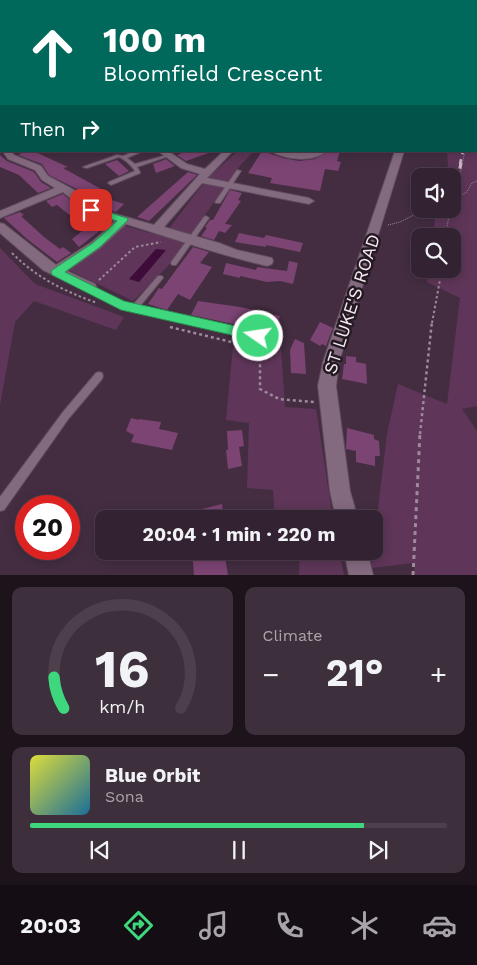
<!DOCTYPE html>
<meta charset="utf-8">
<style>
:root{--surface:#332231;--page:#3e2f3d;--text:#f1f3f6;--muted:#a9a4ab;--line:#4e3f4d;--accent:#3fd77d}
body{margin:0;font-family:"Work Sans",sans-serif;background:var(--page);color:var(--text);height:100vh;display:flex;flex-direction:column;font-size:19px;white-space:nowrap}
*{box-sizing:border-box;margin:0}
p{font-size:16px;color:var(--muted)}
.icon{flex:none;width:28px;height:28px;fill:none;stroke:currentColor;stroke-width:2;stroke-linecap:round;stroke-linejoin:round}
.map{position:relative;height:575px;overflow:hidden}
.sheet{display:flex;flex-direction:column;gap:12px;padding:12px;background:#1c131b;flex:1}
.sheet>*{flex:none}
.banner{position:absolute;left:0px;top:0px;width:478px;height:152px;box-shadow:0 2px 12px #0003,0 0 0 1px var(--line);background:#00695c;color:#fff;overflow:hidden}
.fabs{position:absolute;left:411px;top:168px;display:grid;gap:10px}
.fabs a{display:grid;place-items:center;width:50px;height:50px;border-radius:10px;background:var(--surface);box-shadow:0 2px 12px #0003,0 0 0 1px var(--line);font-size:25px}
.speed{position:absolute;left:15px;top:495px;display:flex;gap:10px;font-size:25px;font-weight:700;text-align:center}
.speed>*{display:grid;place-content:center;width:65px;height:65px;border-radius:50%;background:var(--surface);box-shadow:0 2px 12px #0003,0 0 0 1px var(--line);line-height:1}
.speed .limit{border:8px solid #d22;background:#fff;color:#111}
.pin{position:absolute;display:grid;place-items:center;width:42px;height:42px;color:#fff;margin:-21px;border-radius:10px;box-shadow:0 2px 8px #0006}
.me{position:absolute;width:55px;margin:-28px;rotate:283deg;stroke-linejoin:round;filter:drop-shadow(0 0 4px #0008)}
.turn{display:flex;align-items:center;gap:18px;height:105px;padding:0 20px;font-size:22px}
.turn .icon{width:65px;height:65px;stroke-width:2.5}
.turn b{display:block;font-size:35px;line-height:42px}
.then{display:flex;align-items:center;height:48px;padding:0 20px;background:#0003;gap:10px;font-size:19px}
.big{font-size:38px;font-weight:700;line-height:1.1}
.sheet .widget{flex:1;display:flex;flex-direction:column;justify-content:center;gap:8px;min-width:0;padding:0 18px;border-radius:10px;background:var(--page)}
.sheet .dial{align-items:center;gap:0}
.dial svg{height:130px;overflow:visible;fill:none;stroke:var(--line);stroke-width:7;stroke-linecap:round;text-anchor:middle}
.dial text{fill:var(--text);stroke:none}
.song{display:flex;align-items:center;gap:15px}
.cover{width:60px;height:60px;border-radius:8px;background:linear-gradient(135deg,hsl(60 70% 55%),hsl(200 70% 35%))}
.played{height:5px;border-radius:2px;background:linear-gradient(90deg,var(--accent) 80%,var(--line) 80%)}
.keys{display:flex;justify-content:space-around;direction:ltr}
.heat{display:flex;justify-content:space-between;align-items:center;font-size:28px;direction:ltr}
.sheet .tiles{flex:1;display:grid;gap:12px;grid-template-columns:1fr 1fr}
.widget:last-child{grid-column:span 2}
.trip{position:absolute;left:95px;top:510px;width:288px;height:50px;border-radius:10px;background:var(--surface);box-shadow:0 2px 12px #0003,0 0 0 1px var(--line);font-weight:700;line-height:50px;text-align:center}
.tab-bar{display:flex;height:80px;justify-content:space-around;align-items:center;background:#140e14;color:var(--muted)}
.tab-bar .icon{width:35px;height:35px}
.tab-bar .current{color:var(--accent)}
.tab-bar b{font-size:22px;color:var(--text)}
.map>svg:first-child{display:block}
</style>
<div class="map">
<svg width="477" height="575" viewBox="0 0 477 575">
<rect width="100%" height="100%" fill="#442d41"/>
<g fill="#5f3659">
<path d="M238,151h16l-17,18 -9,14 -19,-3 1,-4z"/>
<path d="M447,151h28l2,2v253l-15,3 15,22v144h-62l-2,-12 -42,5 16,-134 11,-50 49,20 13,-106 -33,-16 1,-13h24v-33h-19l3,-27h16v-33h-7l3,-9z"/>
<path d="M203,184l21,4 -34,48 -22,-6z"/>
<path d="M125,226l61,17 -18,23 -35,35 -64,-31 34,-24z"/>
<path d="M0,248l35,36 89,33 -8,13 -82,-29 -19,21 -15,83z"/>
<path d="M234,336l47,12 4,59 31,2 17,110h-58l-2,-29 -26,-2 2,-65 -23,-3z"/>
<path d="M300,551h39l5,24h-45z"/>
</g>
<path fill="#3f0c3a" d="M156,249l10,1 -27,32 -10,-3z"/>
<g fill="#7b4473">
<path d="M26,151h7l35,16 -5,1 47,26 -8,3 22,7 -8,8 -20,-6 -19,-17 -28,-14 -7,-11 -24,-9z"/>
<path d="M187,151h23l1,1 -25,9 -9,-6z"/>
<path d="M262,151l21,7 16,3 16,-2 13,-8h12l-3,10 4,1 -3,9 -13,-2 -5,22 -50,-8 2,-5 -24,-5z"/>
<path d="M0,155l7,6 27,11 7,10 10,6 -13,5 -19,-18 -19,-8z"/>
<path d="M166,159l9,7 -19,7 -3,-9z"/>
<path d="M117,160l12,11 -10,5 -14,-12z"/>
<path d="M188,172l9,3 -48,46 -12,-4z"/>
<path d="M230,190l12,3 -4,7 3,1 -16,23 7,1 -7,8 -6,-2 -5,9 -13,-4 6,-8 -2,-1 5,-7h3z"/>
<path d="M63,194l23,19 25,9 -32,25 -7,-8 14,-11 -29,-23 -5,2 -6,-6z"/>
<path d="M20,212l4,3 -3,1 23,21 16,12 3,-2 8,6 -14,9 -30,-23 -23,-21z"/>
<path d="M239,233l25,5 2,-3 37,8 -3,9 -34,-7v2l-31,-5z"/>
<path d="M193,247l16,5 -9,11 12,4 -22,33 -12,-6 -11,16 -19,-6 11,-16 3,1z"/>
<path d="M289,261l9,2 -5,21 -13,-3 -13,1 -27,-6v2l-17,-4 3,-11 30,7 1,-3 30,4z"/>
<path d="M198,301l42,6 40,9 -4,13 -31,-6 -2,3 -52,-11z"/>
<path d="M320,322l13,6 -7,18 -4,-2 -2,2 -10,-6z"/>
<path d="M295,339l9,4 2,31 -15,-1 -1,-23z"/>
<path d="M346,356l10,1v5l10,2 1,20 -25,-5 2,-15h2z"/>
<path d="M131,418l8,2v-1l22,3 -2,7 19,4 -6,17 -41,-8 3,-7 -8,-4z"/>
<path d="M347,428l27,7v4l5,2 1,15h-5v10l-19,-4v-11l-10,-2z"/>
<path d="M242,430l2,16 -5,1 3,19 -14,3 -2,-19h2l-1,-19z"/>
<path d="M222,504l2,15h-46v-4z"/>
<path d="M192,551h32l4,24h-34z"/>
</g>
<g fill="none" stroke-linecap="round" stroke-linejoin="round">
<defs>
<g id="lane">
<path d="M136,151h7l-16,7 8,6 32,-9 2,1 -32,11 3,5v1l-29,12 -3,-2 1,-1 26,-11c-4,-6 -9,-11 -16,-14l-32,11 -4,-1 34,-12 6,1z"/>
<path d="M237,170l4,1 -21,32h-4l-1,-1z"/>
<path d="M206,216l3,2 -33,47h-4l-1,-2 1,-2 32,-44z"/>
<path d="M158,276h4l1,2 -23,28 118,27 3,1 1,2 -1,2 -3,1 -137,-31 -33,-18 -1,-2 1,-2h4l31,17 10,2z"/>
<path d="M99,372l3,1 1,3 -1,3 -33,39 -65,92 -4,1v-14l63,-85 33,-39z"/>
</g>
<g id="street">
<rect x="476" y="77" width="1" height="4"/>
<path d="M5,151h6l3,4 27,11 7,10 28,15 19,17 59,17 46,-51 -19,-6 -23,-17h10l19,13 18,5 19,-18h9l-26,27 102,20 5,3 -5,3 -107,-21 -38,44 55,16 18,7 35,8 1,3 -1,3 -5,2c-48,-11 -95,-28 -141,-42l-26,24 -33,23 28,13 2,4 -2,4 -5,1 -47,-23 -43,-37v-10l4,1 52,41 36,-23 23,-21 -28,-9 -24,-20 -63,26v-7l55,-23 -13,-8 -7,-10 -27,-11 -4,-6z"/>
<path d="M271,151l35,2 20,-2c-12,12 -42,9 -55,0z"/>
<path d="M395,151h9l-65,211 -3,24 14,105 8,28h-22l-6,-28 -12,-105 5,-24z"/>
<path d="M344,551h23l6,24h-24z"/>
</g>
</defs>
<use href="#lane" stroke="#604c5d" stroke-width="2"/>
<use href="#street" stroke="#604c5d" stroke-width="2"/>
<g stroke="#9d8a9a" stroke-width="1" stroke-dasharray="1 1" stroke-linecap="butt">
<path d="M476,97l1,-3"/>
<path d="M455,198l10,-47"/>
<path d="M452,200l15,-8 5,-9 5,-2"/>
<path d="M388,225l12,-3 26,-13"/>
<path d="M446,234l4,-25"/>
</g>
<g stroke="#9d8a9a" stroke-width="2" stroke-dasharray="2.5 2.5" stroke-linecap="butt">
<path d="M446,236v-3"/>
<path d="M12,253c25,25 52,38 85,50"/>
<path d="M99,280l36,-33 26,-5"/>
<path d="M432,323l10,-54"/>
</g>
<g stroke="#9d8a9a" stroke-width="2.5" stroke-dasharray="3 3" stroke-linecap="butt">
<path d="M170,327l90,22v40l19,10 35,3"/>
<path d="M420,434l12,-113"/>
</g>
<path stroke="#9d8a9a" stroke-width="3" stroke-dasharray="4 4" stroke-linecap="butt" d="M413,575l7,-142"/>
<use href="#lane" fill="#846a7f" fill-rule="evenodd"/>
<use href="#street" fill="#846a7f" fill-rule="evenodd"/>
<path stroke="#ccbac9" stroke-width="2" stroke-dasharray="4.5 4.5" stroke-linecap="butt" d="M476,92l1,-4"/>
<path stroke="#ccbac9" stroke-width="2.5" stroke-dasharray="5 5" stroke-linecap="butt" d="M460,164l3,-13"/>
<path stroke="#ccbac9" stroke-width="3" stroke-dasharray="7 7" stroke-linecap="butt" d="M454,196l7,-33"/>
</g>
<linearGradient id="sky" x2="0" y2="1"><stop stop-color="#251924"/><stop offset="0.44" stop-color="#564c65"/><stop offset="1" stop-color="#564c65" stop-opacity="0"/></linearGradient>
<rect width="477" height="145" fill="url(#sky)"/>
<path fill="#3fd77d" stroke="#298c51" d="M91,207l36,11 1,2 -28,27 -35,25 59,29 134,30 5,1 2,4 -2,4 -5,1 -137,-31 -69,-35 -1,-3 1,-2 41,-27 24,-22 -29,-9 -1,-2z"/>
<g text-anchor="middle" stroke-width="5" stroke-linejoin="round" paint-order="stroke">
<g font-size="18" fill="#f8e8f5" stroke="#241a22">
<text transform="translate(352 304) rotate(-72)" y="6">ST LUKE'S ROAD</text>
</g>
</g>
</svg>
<div class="fabs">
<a><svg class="icon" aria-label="sound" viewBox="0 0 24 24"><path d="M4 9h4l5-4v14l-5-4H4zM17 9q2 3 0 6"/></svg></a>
<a><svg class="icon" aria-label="search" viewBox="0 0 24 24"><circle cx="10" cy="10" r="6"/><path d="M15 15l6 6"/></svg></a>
</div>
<div class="speed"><div class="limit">20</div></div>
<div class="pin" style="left:91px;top:210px;background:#d93025"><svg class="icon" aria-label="arrive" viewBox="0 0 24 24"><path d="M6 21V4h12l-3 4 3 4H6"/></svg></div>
<svg class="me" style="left:258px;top:336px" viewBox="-20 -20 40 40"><circle r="17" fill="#3fd77d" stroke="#fff" stroke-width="3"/><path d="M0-11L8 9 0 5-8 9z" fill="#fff"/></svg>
<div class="trip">20:04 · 1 min · 220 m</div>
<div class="banner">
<div class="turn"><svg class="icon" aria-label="ahead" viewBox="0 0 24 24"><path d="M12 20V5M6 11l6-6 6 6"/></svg><div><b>100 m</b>Bloomfield Crescent</div></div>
<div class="then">Then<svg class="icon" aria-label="right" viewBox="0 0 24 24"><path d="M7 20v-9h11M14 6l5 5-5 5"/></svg></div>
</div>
</div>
<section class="sheet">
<div class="tiles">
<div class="widget dial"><svg viewBox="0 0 100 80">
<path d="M14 69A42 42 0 1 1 86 69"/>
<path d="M14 69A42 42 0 0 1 8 50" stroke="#3fd77d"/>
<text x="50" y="56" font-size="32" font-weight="700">16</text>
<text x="50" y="72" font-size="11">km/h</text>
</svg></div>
<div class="widget"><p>Climate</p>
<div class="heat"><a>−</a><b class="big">21°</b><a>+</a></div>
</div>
<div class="widget">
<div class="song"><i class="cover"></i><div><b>Blue Orbit</b><p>Sona</p></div></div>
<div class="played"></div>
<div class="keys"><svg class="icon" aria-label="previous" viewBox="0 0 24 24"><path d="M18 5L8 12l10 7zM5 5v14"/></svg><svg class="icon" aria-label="pause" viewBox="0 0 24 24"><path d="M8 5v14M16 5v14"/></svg><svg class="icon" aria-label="next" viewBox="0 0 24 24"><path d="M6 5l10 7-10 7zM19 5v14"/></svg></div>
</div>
</div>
</section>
<nav class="tab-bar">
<b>20:03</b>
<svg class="icon current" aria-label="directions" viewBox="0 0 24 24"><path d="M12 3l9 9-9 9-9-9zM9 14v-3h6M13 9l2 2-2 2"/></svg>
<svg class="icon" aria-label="music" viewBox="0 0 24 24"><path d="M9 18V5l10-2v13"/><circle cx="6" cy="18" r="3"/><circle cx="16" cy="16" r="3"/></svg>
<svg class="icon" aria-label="phone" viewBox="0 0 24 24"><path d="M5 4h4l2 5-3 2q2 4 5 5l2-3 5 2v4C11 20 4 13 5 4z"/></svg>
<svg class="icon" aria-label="climate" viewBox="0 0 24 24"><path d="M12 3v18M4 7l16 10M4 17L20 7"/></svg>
<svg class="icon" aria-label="car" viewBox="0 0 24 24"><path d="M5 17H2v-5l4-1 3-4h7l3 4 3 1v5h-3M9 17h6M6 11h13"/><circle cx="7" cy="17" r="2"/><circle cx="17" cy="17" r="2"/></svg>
</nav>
